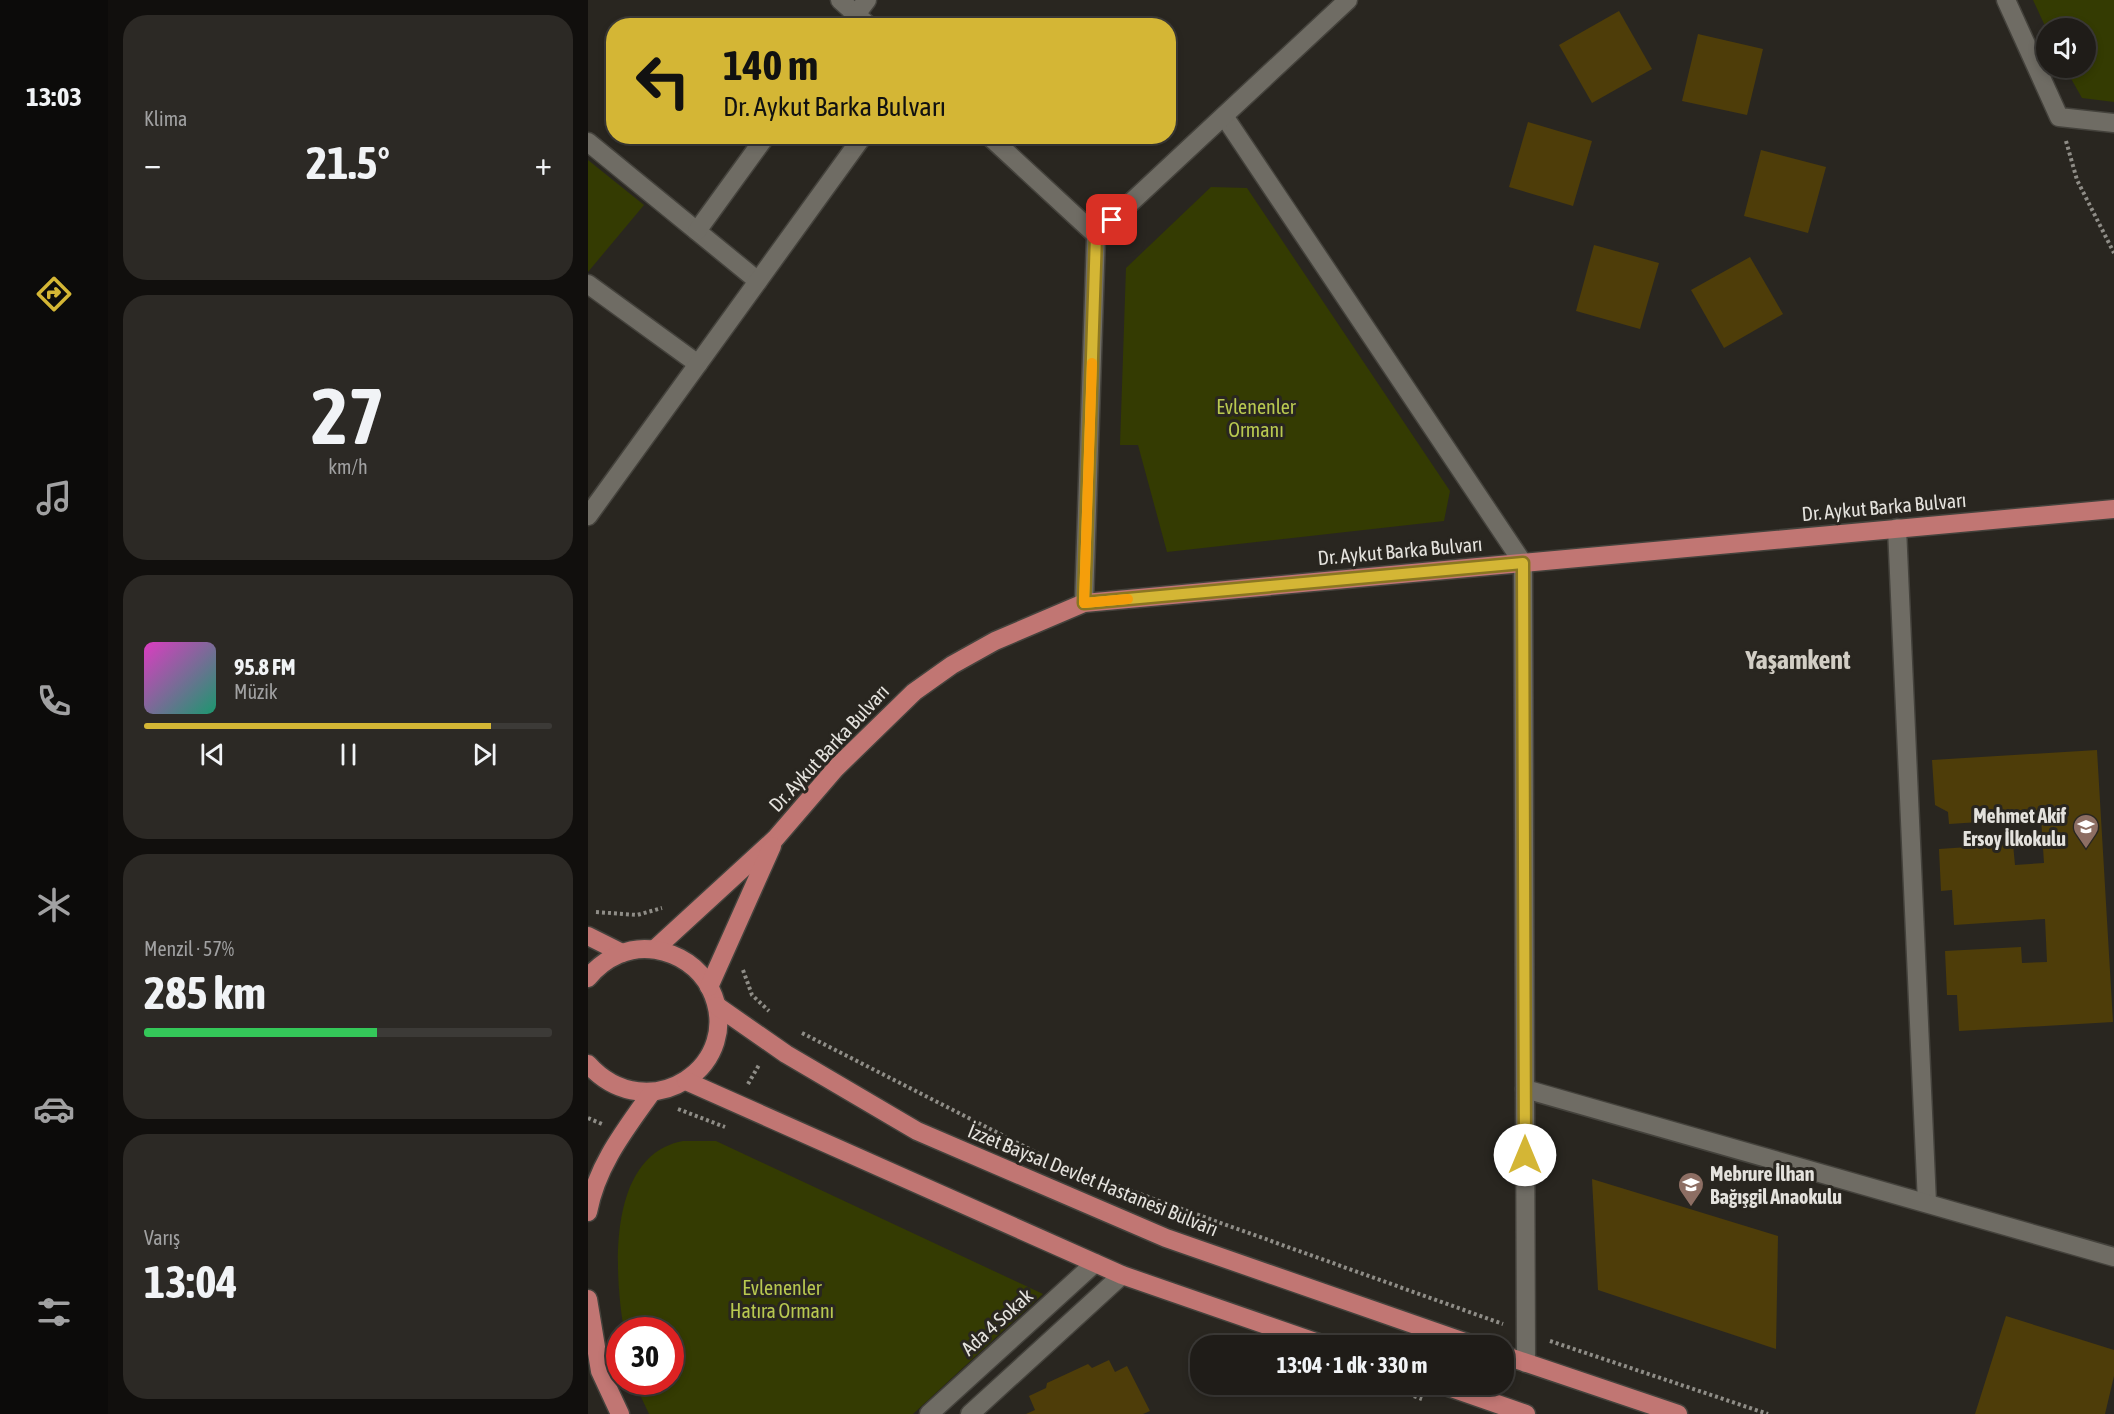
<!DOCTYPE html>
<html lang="tr">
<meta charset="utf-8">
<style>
:root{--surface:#1f1c18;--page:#2c2925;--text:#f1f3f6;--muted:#a1a1a2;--line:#3c3a37;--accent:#d4b635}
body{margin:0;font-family:"Asap Condensed",sans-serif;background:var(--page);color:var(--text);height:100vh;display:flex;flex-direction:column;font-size:22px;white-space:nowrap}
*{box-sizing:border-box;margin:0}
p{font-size:20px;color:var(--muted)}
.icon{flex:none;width:33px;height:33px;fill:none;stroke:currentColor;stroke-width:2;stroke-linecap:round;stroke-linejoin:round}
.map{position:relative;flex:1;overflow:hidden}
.drawer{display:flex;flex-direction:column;gap:15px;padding:15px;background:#110f0d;width:480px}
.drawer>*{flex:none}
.banner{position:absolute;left:18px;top:18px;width:570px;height:126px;border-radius:24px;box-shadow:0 3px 9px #0003,0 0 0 2px var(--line);background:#d4b635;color:#111;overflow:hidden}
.controls{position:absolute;left:1448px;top:18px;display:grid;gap:12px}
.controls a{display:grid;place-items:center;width:60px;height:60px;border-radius:50%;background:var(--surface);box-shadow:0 3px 9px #0003,0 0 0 2px var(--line);font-size:30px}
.speed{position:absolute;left:18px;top:1317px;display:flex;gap:12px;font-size:30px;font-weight:700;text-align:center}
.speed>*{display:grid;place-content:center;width:78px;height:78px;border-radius:50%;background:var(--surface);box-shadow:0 3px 9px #0003,0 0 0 2px var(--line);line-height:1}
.speed .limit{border:9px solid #d22;background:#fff;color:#111}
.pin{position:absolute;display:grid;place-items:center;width:51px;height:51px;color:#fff;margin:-26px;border-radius:12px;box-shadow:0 3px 9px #0006}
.me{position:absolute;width:66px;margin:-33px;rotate:0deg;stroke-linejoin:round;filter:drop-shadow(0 0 4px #0008)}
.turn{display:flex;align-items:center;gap:21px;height:126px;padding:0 18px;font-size:27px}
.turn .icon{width:78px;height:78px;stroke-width:2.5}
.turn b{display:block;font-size:42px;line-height:51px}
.big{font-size:45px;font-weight:700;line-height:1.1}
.drawer .tile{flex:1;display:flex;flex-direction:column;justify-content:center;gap:9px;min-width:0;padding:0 21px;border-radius:24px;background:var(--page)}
.drawer .dial{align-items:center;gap:0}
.dial b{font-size:78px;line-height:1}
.song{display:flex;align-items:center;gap:18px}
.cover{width:72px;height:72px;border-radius:9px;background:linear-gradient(135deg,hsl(310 70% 55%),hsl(160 70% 35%))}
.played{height:6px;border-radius:3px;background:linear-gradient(90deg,var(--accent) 85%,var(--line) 85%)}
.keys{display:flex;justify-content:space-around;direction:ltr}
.heat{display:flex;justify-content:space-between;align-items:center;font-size:33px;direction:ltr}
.charge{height:9px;border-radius:4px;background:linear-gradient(90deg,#34c759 57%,var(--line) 0)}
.trip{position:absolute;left:602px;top:1335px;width:324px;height:60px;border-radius:24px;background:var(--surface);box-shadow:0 3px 9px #0003,0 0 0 2px var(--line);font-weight:700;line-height:60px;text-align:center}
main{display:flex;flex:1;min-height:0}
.menu{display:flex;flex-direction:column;width:108px;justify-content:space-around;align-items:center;background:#0c0b0a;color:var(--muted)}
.menu .icon{width:42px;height:42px}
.menu .on{color:var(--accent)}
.menu b{font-size:27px;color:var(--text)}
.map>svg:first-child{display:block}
</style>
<main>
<nav class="menu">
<b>13:03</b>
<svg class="icon on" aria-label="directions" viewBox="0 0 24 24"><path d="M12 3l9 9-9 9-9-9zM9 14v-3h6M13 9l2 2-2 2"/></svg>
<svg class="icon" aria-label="music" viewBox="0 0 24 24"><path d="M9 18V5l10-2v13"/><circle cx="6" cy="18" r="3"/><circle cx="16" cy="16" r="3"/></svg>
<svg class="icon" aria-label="phone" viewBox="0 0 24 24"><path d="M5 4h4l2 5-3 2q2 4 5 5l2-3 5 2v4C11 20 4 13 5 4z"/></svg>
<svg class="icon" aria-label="climate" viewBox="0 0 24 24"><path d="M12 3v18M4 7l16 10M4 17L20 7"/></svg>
<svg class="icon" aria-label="car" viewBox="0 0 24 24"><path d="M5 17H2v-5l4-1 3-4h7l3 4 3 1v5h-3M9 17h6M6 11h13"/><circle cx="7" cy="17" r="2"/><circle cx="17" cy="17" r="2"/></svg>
<svg class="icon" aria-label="filters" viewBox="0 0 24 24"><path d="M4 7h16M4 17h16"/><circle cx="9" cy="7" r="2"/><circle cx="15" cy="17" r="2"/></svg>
</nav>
<section class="drawer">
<div class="tile"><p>Klima</p>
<div class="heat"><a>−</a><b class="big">21.5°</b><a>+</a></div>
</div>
<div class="tile dial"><b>27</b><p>km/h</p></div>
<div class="tile">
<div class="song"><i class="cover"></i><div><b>95.8 FM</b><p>Müzik</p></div></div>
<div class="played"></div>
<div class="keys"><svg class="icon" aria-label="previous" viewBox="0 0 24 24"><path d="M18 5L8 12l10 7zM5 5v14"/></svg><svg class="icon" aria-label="pause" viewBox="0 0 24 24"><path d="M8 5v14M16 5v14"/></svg><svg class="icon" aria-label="next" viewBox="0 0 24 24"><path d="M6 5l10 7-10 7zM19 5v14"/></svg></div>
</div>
<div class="tile"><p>Menzil · 57%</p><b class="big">285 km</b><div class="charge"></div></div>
<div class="tile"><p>Varış</p><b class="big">13:04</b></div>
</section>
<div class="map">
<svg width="1526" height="1414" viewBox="0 0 1526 1414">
<rect width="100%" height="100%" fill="#292620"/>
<g fill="#343b02">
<path d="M1445,0h81v102l-32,-4 -17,-30h20v-40h-39z"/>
<path d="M0,160l56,45 -56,67z"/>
<path d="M623,187l36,1 203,303 -6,30 -277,31 -29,-107h-18l6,-177z"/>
<path d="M95,1141h33l327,153 -130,120h-264l-15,-32h36v-52h-46c-10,-58 -17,-175 59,-189z"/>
</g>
<g fill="#4e3d09">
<path d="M1031,11l33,58 -60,34 -33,-58z"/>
<path d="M1110,34l65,15 -16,66 -65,-14z"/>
<path d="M940,122l64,19 -19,65 -64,-19z"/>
<path d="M1173,150l65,17 -18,66 -64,-17z"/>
<path d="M1006,245l65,18 -19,66 -64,-18z"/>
<path d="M1162,257l33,57 -59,34 -33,-58z"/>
<path d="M1509,750l16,272 -154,9 -2,-36h-10l-2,-44 76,-4 1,16 25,-1 -2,-43 -91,6 -2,-35 -11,1 -2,-42 74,-5 2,21 29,-2 -3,-45 -92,6 -1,-12 -13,-7 -3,-45z"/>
<path d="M1004,1179l186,57 -2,113 -178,-59z"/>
<path d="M1418,1316l108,34v26l-9,38h-130z"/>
<path d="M521,1360l6,12 12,-6 23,45 -7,3h-117l9,-4 -6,-14 17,-8 1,-5 41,-19 4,4z"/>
</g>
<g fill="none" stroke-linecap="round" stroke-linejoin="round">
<defs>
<g id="minor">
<path d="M252,0l29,26"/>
<path d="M1418,0l53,117 55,6"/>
<path d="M259,26l20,-26"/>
<path d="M636,116l299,447 3,800"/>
<path d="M401,136l107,99"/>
<path d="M0,142l170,139"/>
<path d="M109,231l69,-95"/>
<path d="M0,284l110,80"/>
<path d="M0,516l275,-380"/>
<path d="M1309,528l30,675"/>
<path d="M496,603l12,-368 252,-235"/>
<path d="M937,1089l589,168"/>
<path d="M341,1414l166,-151"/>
<path d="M382,1414l152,-139"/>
</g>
<g id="major">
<path d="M0,936l34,17"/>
<path d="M67,949l120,-110 61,-71 78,-76 38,-27 43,-24 89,-38 1030,-94"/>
<path d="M0,978c16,-20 42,-33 68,-28 23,4 43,17 54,38 38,77 -62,143 -122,76"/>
<path d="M121,987l63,-141"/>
<path d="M129,1006l69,48 131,77 249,107 310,108"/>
<path d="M98,1081l436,194 205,71"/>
<path d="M0,1212c9,-47 37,-82 64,-120"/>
<path d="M0,1299l12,72 20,43"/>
<path d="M915,1355l175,59"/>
<path d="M852,1384l86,30"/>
</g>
</defs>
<use href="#minor" stroke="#44423c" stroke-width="21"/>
<use href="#major" stroke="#44423c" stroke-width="21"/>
<g stroke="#8f8d87" stroke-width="4" stroke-dasharray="3 3" stroke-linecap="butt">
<path d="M1478,141l11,39 37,73"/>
<path d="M8,912l41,3 25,-7"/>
<path d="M155,970l9,25 17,16"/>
<path d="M214,1033l247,126"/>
<path d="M160,1084l11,-19"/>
<path d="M90,1109l47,18"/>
<path d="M0,1118l14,6"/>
<path d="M496,1174l419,150"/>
<path d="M962,1341l218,73"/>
<path d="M792,1384l42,15"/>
</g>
<use href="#minor" stroke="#6f6c64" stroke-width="18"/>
<use href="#major" stroke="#c17673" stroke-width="18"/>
</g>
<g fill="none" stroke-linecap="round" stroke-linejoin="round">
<defs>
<path id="route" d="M524,220l-16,15 -12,368 439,-40 2,592"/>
</defs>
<use href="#route" stroke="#8a7622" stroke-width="15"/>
<use href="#route" stroke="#d4b635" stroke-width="10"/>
<path stroke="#f59e0b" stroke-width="10" d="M504,363l-8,240 44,-4"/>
</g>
<defs>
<symbol id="school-pin" viewBox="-11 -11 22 30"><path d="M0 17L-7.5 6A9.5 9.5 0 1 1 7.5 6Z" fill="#8d6e63" stroke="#292620"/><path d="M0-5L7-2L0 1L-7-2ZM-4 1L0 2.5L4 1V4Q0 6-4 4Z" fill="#fff"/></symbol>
</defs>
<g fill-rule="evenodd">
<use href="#school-pin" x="1483" y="812" width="30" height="40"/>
<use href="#school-pin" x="1088" y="1170" width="30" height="40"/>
</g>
<g text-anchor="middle" stroke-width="6" stroke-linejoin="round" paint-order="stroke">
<g font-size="20" fill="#b9c950" stroke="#292620">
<text x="668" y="414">Evlenenler<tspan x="668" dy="23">Ormanı</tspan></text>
<text x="194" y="1295">Evlenenler<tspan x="194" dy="23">Hatıra Ormanı</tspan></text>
</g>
<g font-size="20" fill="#e4e2dd" stroke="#292620">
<text transform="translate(1296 507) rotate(-5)" y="7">Dr. Aykut Barka Bulvarı</text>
<text transform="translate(812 551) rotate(-5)" y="7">Dr. Aykut Barka Bulvarı</text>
<text transform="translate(241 748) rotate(-47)" y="7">Dr. Aykut Barka Bulvarı</text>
<text transform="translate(505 1180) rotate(22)" y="7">İzzet Baysal Devlet Hastanesi Bulvarı</text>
<text transform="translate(409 1322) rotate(-42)" y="7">Ada 4 Sokak</text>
</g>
<g font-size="20" font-weight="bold" fill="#e4e2dd" stroke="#292620" text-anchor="end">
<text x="1478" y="823">Mehmet Akif<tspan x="1478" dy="23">Ersoy İlkokulu</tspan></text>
<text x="1122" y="1181" text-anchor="start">Mebrure İlhan<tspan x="1122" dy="23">Bağışgil Anaokulu</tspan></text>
</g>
<g font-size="26" font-weight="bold" fill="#d2cec5" stroke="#292620">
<text x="1210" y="669">Yaşamkent</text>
</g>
</g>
</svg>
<div class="controls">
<a><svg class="icon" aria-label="sound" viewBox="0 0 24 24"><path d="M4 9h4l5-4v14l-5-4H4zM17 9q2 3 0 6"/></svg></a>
</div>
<div class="speed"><div class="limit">30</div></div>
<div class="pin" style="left:524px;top:220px;background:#d93025"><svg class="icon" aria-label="arrive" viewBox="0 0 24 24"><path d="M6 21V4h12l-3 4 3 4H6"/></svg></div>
<svg class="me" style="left:937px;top:1155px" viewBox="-20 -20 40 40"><circle r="19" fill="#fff"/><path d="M0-13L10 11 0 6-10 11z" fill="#d4b635"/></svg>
<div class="trip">13:04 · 1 dk · 330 m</div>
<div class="banner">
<div class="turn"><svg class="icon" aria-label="left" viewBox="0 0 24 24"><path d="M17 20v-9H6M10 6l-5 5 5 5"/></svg><div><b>140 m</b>Dr. Aykut Barka Bulvarı</div></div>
</div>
</div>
</main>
